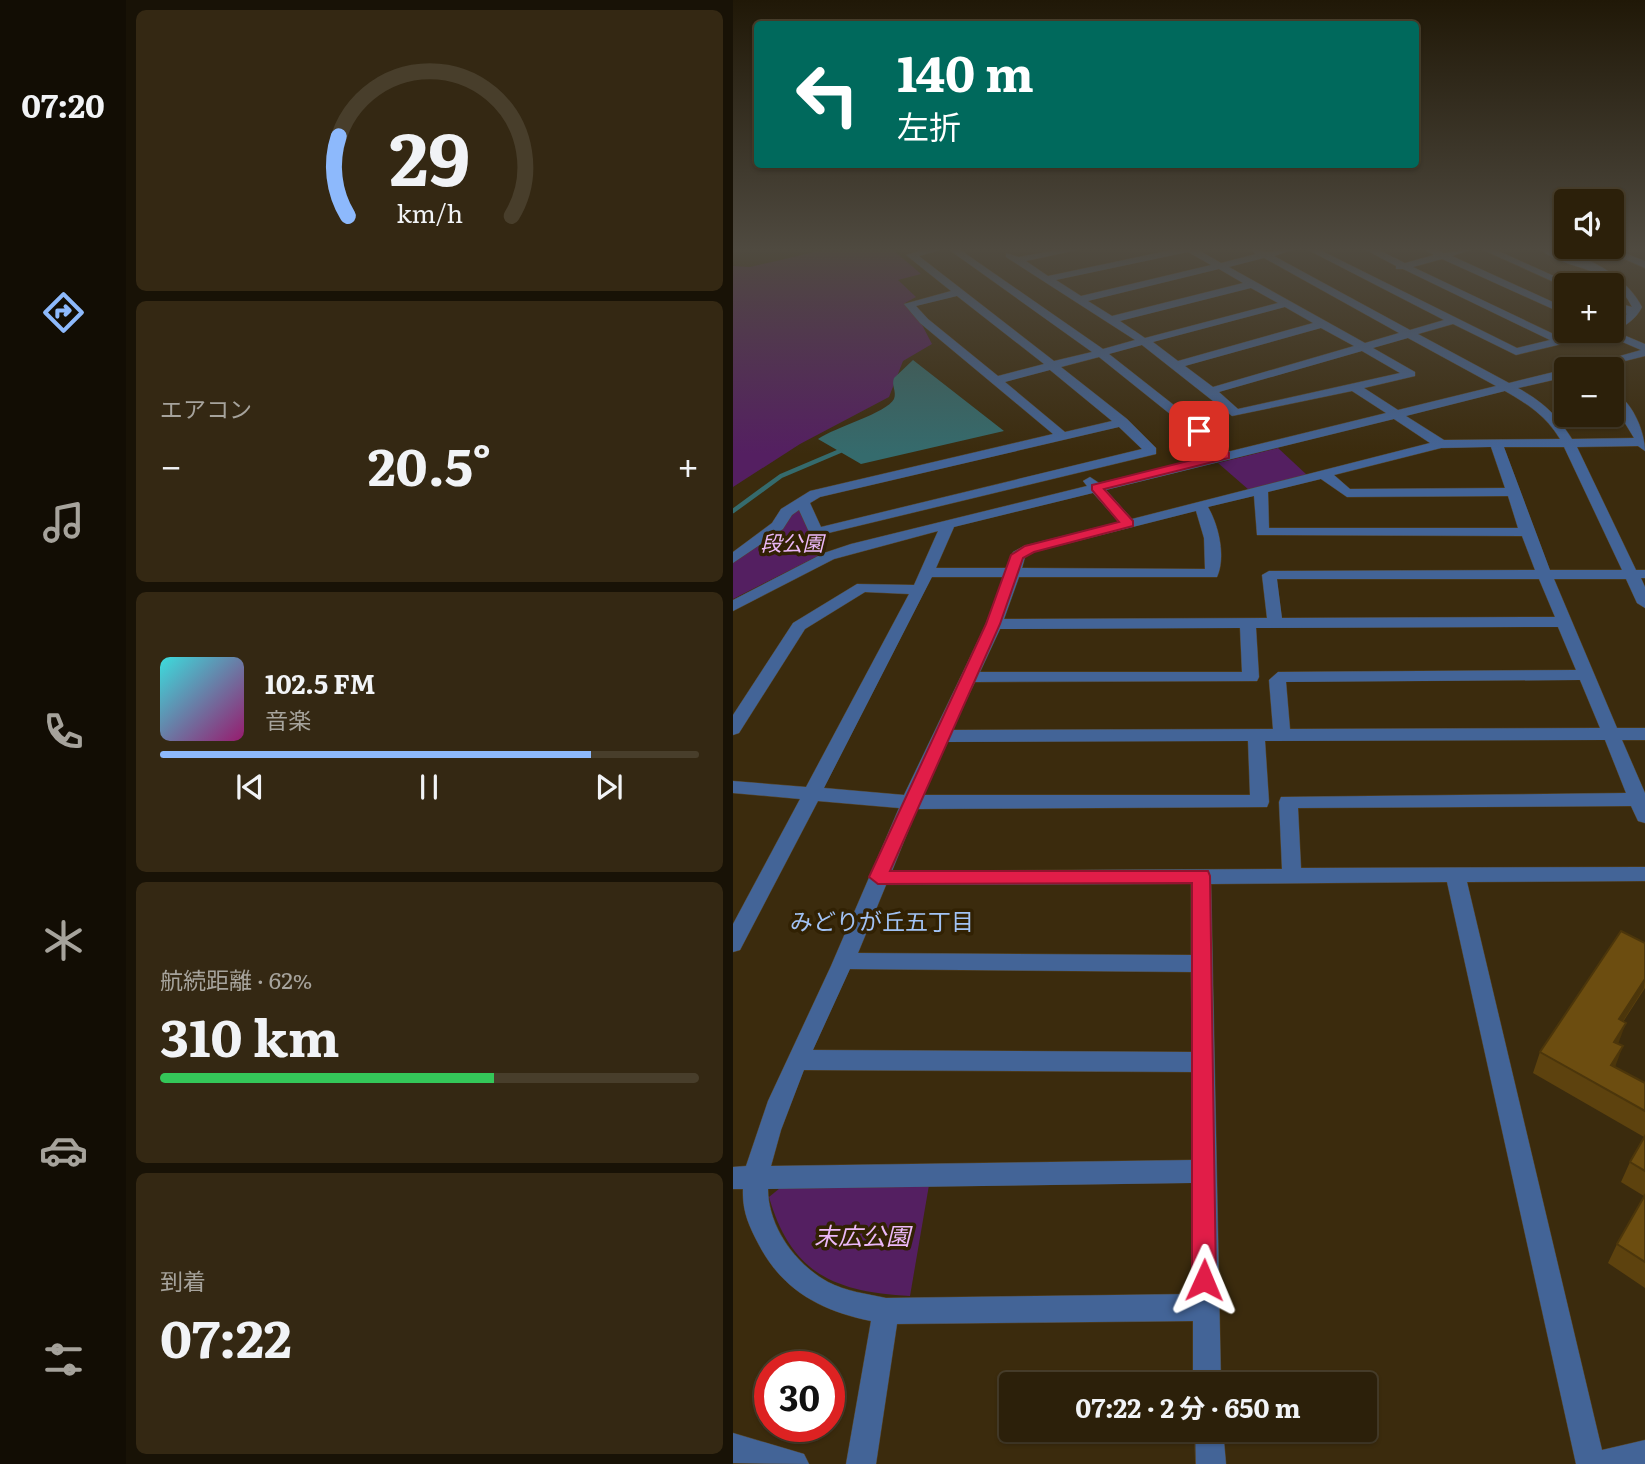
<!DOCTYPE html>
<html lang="ja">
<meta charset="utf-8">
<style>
:root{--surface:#2c200a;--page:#342813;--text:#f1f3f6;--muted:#a6a39c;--line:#483e2b;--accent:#8db9fc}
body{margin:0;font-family:Literata,"Noto Sans JP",serif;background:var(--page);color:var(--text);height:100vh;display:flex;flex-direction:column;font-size:26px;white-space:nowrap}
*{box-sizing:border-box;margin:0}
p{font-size:23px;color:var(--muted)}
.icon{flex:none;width:38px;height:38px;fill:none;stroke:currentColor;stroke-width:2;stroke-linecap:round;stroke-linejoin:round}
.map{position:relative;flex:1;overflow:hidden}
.drawer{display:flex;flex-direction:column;gap:10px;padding:10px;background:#181206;width:607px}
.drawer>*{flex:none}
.banner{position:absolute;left:21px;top:21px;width:665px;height:147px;border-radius:7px;box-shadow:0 2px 5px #0004,0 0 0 2px var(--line);background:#00695c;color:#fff;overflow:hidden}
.tools{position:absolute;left:821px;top:189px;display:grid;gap:14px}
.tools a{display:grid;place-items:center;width:70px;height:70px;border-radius:7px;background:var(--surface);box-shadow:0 2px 5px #0004,0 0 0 2px var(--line);font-size:35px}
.speed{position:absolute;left:21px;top:1351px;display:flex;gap:14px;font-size:35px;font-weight:700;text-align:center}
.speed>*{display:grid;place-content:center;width:91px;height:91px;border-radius:50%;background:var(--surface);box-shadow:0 2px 5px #0004,0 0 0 2px var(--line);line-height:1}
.speed .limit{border:10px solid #d22;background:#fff;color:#111}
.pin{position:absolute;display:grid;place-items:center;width:60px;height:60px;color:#fff;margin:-30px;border-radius:14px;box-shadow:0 4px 10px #0006}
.me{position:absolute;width:77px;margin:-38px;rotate:1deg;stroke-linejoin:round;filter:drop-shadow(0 0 5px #0008)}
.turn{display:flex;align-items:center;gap:24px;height:147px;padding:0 28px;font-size:32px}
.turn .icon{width:91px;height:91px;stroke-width:2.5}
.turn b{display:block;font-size:49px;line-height:60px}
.big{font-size:52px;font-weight:700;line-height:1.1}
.drawer .tile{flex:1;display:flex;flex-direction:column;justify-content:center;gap:10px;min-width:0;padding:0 24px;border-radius:10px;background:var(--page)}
.drawer .dial{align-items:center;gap:0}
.dial svg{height:182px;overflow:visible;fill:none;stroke:var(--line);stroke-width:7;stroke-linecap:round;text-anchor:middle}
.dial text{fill:var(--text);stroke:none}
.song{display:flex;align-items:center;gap:21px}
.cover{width:84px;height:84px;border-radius:10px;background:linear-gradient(135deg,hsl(180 70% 55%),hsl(320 70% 35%))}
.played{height:7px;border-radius:4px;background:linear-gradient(90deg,var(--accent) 80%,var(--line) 80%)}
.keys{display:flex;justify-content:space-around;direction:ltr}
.heat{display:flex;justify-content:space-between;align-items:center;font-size:38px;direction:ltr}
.charge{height:10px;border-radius:5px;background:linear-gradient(90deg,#34c759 62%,var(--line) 0)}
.trip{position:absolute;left:266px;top:1372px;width:378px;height:70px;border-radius:7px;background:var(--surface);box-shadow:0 2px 5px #0004,0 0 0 2px var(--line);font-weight:700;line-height:70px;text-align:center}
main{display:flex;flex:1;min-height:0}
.dock{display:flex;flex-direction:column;width:126px;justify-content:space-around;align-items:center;background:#120d04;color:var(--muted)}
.dock .icon{width:49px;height:49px}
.dock .selected{color:var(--accent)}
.dock b{font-size:32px;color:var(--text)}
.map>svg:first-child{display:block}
</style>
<main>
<nav class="dock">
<b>07:20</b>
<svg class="icon selected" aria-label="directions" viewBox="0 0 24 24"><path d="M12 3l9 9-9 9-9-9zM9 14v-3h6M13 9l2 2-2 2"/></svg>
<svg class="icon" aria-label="music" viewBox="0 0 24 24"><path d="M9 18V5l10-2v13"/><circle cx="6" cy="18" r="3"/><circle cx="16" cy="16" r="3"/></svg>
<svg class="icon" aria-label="phone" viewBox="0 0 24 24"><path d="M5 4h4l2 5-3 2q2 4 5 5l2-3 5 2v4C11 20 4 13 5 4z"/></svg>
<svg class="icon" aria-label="climate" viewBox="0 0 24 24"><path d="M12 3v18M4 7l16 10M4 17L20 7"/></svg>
<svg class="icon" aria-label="car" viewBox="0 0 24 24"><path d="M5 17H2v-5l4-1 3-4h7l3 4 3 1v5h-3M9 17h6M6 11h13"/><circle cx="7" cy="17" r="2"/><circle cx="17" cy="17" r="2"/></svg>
<svg class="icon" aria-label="filters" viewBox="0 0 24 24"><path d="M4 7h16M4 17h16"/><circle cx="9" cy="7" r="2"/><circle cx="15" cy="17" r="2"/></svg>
</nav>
<section class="drawer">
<div class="tile dial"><svg viewBox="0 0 100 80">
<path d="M14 69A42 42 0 1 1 86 69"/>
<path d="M14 69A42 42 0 0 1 10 34" stroke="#8db9fc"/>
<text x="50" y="56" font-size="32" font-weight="700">29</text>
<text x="50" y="72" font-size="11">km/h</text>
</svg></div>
<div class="tile"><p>エアコン</p>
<div class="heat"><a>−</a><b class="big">20.5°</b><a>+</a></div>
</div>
<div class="tile">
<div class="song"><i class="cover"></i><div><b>102.5 FM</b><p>音楽</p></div></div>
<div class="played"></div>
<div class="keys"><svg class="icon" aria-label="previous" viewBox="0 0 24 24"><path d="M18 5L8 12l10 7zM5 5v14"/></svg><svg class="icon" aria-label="pause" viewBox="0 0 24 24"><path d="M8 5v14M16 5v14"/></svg><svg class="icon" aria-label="next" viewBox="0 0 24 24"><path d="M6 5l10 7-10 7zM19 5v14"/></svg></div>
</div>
<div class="tile"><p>航続距離 · 62%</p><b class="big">310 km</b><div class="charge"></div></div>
<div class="tile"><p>到着</p><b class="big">07:22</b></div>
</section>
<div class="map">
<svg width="912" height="1464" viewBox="0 0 912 1464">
<rect width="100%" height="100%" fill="#3b2b0d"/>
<g fill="#541f61">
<path d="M95,249h64l29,25 -23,6 18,17 -11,6 15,18 12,23 -29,17 -14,36 -89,47 -67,43v-221l17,1z"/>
<path d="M545,448l29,27 -58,15 -31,-27z"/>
<path d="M59,510l10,1 20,43 -89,45v-36z"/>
<path d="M52,1184l144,1 -19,111c-75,-4 -119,-22 -141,-99z"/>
</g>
<path fill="#356b6d" d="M180,360l91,71 -143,33 -43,-25c17,-12 69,-26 76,-40 3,-8 -3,-13 0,-21z"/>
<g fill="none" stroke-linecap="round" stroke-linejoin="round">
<path stroke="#356b6d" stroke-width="4.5" d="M0,511l48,-35 59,-25"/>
<defs>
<g id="minor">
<path d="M193,249h18l-25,7 135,105 38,-9 -144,-103h11l144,100 32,-9 -129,-83v-4l13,4 43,-8h20l-56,12 22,15 128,-27h21l24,14 35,-9 -7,-5 18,3 29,-3 -22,7 136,74 34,-10 -138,-71h12l199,99 33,-8 -147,-71h-7v-3l-32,-17h13l28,14 29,-8 -11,-6h13l8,4 30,-4 -22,7 114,52v7l-124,-56 -29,8 149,71 29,-7h20v-7l16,-10 -16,-6v-7l21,6c-21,-43 -63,-35 -93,-58 38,0 86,24 103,58 -6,12 -15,18 -28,24l31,13v12l-52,13h-19l67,-19 -37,-16 -88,21 -63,-31 -35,10 91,49 57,-14v8l-48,11c25,14 39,27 54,51l62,-1 -23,-38v-9c20,7 34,40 34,60l-7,-5 -61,1 59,123h9v8h-4l4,9v21l-8,-5 -11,-24h-72l63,149h28v12h-23l23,53v30l-7,-2 -7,-15 -333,2 3,60 344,-1v14l-178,1 135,568 43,-10v24h-69l-129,-582 -236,2 10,500h-28v-63l-296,3 -21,140h-30l25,-143c-49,-10 -88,-30 -112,-76 -10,-19 -17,-34 -16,-56h-10v-22l13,-1 22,-65 63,-135 68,-158 -81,-7 -78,149 -7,2v-28l67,-125 -67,-6v-12l73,6 103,-193 -44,-2 -60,37 -66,104 -6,2v-20l60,-92 64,-39 57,1 24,-54 -104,28 -101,52v-11l91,-47 27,-9 236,-58 -4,-5 7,-4 9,6 117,-28 -21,-21 -96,-77 -38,10 66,52 29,29v6l-340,82 -7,-4 -10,-22 -7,5 -9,14 -50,34v-11l39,-29 9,-14 29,-18 243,-57 -133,-111 -16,-19 47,-13 -45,-36zM455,252l23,13 -130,31 -25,-16zM531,258l135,75 -34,10 -136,-76zM486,269l24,14 -131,33 -24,-15zM518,288l27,15 -133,35 -25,-17zM224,296l87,68 -46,12 -70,-57 -12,-13zM552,307l28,16 -135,38 -25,-19zM588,328l33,18 -141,41 -28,-21zM675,338l88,48 -98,24 -34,-22 51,-12v-4l-42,-24zM409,345l90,71 120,-25 34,22 -159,39 -24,-24 -94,-74zM629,351l38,22 -162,36 -19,-17zM317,370l62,51 -47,11 -60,-50zM772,391c24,14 40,24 55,48l-116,1 -38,-24zM661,419l36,24 -298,76 -26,-29zM386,427l23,22 -321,78 -11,-24 10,-6zM758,447l14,41 -155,1 -16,-14 107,-27zM771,447h60l58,123h-72zM588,479l26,18 161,-1 10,32h-249l-1,-36zM360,493l26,29 -95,24 -11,6 -6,16h-71l18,-41zM521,496l3,39 265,1 13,34 -266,1 -7,4 5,43 -263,1 15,-42h198c9,-20 2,-51 -9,-70zM463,511l8,27 1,31 -183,-1 3,-11 9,-5zM199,577h72l-19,49 -81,169 -80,-7zM544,579h262l16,38 -273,1zM825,627l18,43 -298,2 -9,8 4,49 -322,1 24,-48 282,-1 2,-4 -3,-49zM507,628l2,44h-262l20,-43zM847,680l20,48 -310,1 -4,-47zM872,740l21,53 -345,4 -2,5 3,67 -390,2 25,-62 350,-2 2,-5 -4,-61zM515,741l2,54h-327l23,-53zM458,884v71l-333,-2 28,-68zM117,969l341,3 1,80 -379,-2zM71,1070l388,2v88l-421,6 10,-36zM459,1183l1,111 -307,4c-19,-4 -41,-7 -58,-16 -33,-18 -60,-56 -60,-93z"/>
<path d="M748,249h13l80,36 -9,2z"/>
<path d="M868,249h13l31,12v7z"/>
<path d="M462,1430h28l3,34h-30z"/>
<path d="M0,1433l71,21 5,10 -76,-1z"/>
</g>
</defs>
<use href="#minor" stroke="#574629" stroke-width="1"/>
<use href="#minor" fill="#436497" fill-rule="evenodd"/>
</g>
<path fill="#5d420e" d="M912,943v45l-22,34 -5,21 -3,24 30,16v205l-37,-25 9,-19 27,-48 -23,-14 9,-20 14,-25 -111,-64 7,-21z"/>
<g fill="#4c360b">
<path d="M912,979l-1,9 -33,52 8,-21z"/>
<path d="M893,1023l-8,21 -4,-2z"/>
<path d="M890,1046l-8,21 -4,-2z"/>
</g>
<g fill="#6c4d10" stroke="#4c360b" stroke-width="2">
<path d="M888,931l24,12v36l-26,40 7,4 -12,19 9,4 -12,19 34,18v28l-105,-59z"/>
<path d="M912,1136v35l-15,-9z"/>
<path d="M912,1195v67l-28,-18z"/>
</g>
<linearGradient id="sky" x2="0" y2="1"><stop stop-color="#201807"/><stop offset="0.55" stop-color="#4f4a40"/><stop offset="1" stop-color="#4f4a40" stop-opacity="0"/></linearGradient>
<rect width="912" height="454" fill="url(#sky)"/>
<path fill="#e11d48" stroke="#92132f" stroke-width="2" d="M462,428h8l26,25v5l-125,31 29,32v5l-99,26 -11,6 -23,66 -110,247h318l2,5 6,404 -3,8 -9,4 -8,-4 -4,-8v-397l-314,1 -9,-7 117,-253 25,-69 14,-9 94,-24 -27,-32v-5l124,-31 -21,-21z"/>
<g text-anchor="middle" stroke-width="7" stroke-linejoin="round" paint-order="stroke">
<g font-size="21" font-style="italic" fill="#ebb8f8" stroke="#312103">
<text x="59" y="551">段公園</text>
</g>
<g font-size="23" fill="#a2c3f5" stroke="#312103">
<text x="149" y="930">みどりが丘五丁目</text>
</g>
<g font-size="24" font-style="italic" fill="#ebb8f8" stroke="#312103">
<text x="129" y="1245">末広公園</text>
</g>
</g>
</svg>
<div class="tools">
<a><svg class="icon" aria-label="sound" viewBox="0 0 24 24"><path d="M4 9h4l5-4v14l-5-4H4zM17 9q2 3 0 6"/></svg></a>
<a>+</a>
<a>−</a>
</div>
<div class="speed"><div class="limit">30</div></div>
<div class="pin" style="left:466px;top:431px;background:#d93025"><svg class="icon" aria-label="arrive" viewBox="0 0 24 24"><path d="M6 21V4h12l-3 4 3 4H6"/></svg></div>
<svg class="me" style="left:471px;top:1280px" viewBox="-20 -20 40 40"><path d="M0-17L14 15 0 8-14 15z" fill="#e11d48" stroke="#fff" stroke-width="4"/></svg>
<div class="trip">07:22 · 2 分 · 650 m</div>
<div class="banner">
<div class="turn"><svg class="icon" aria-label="left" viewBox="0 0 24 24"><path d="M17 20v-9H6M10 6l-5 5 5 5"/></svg><div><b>140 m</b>左折</div></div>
</div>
</div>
</main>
